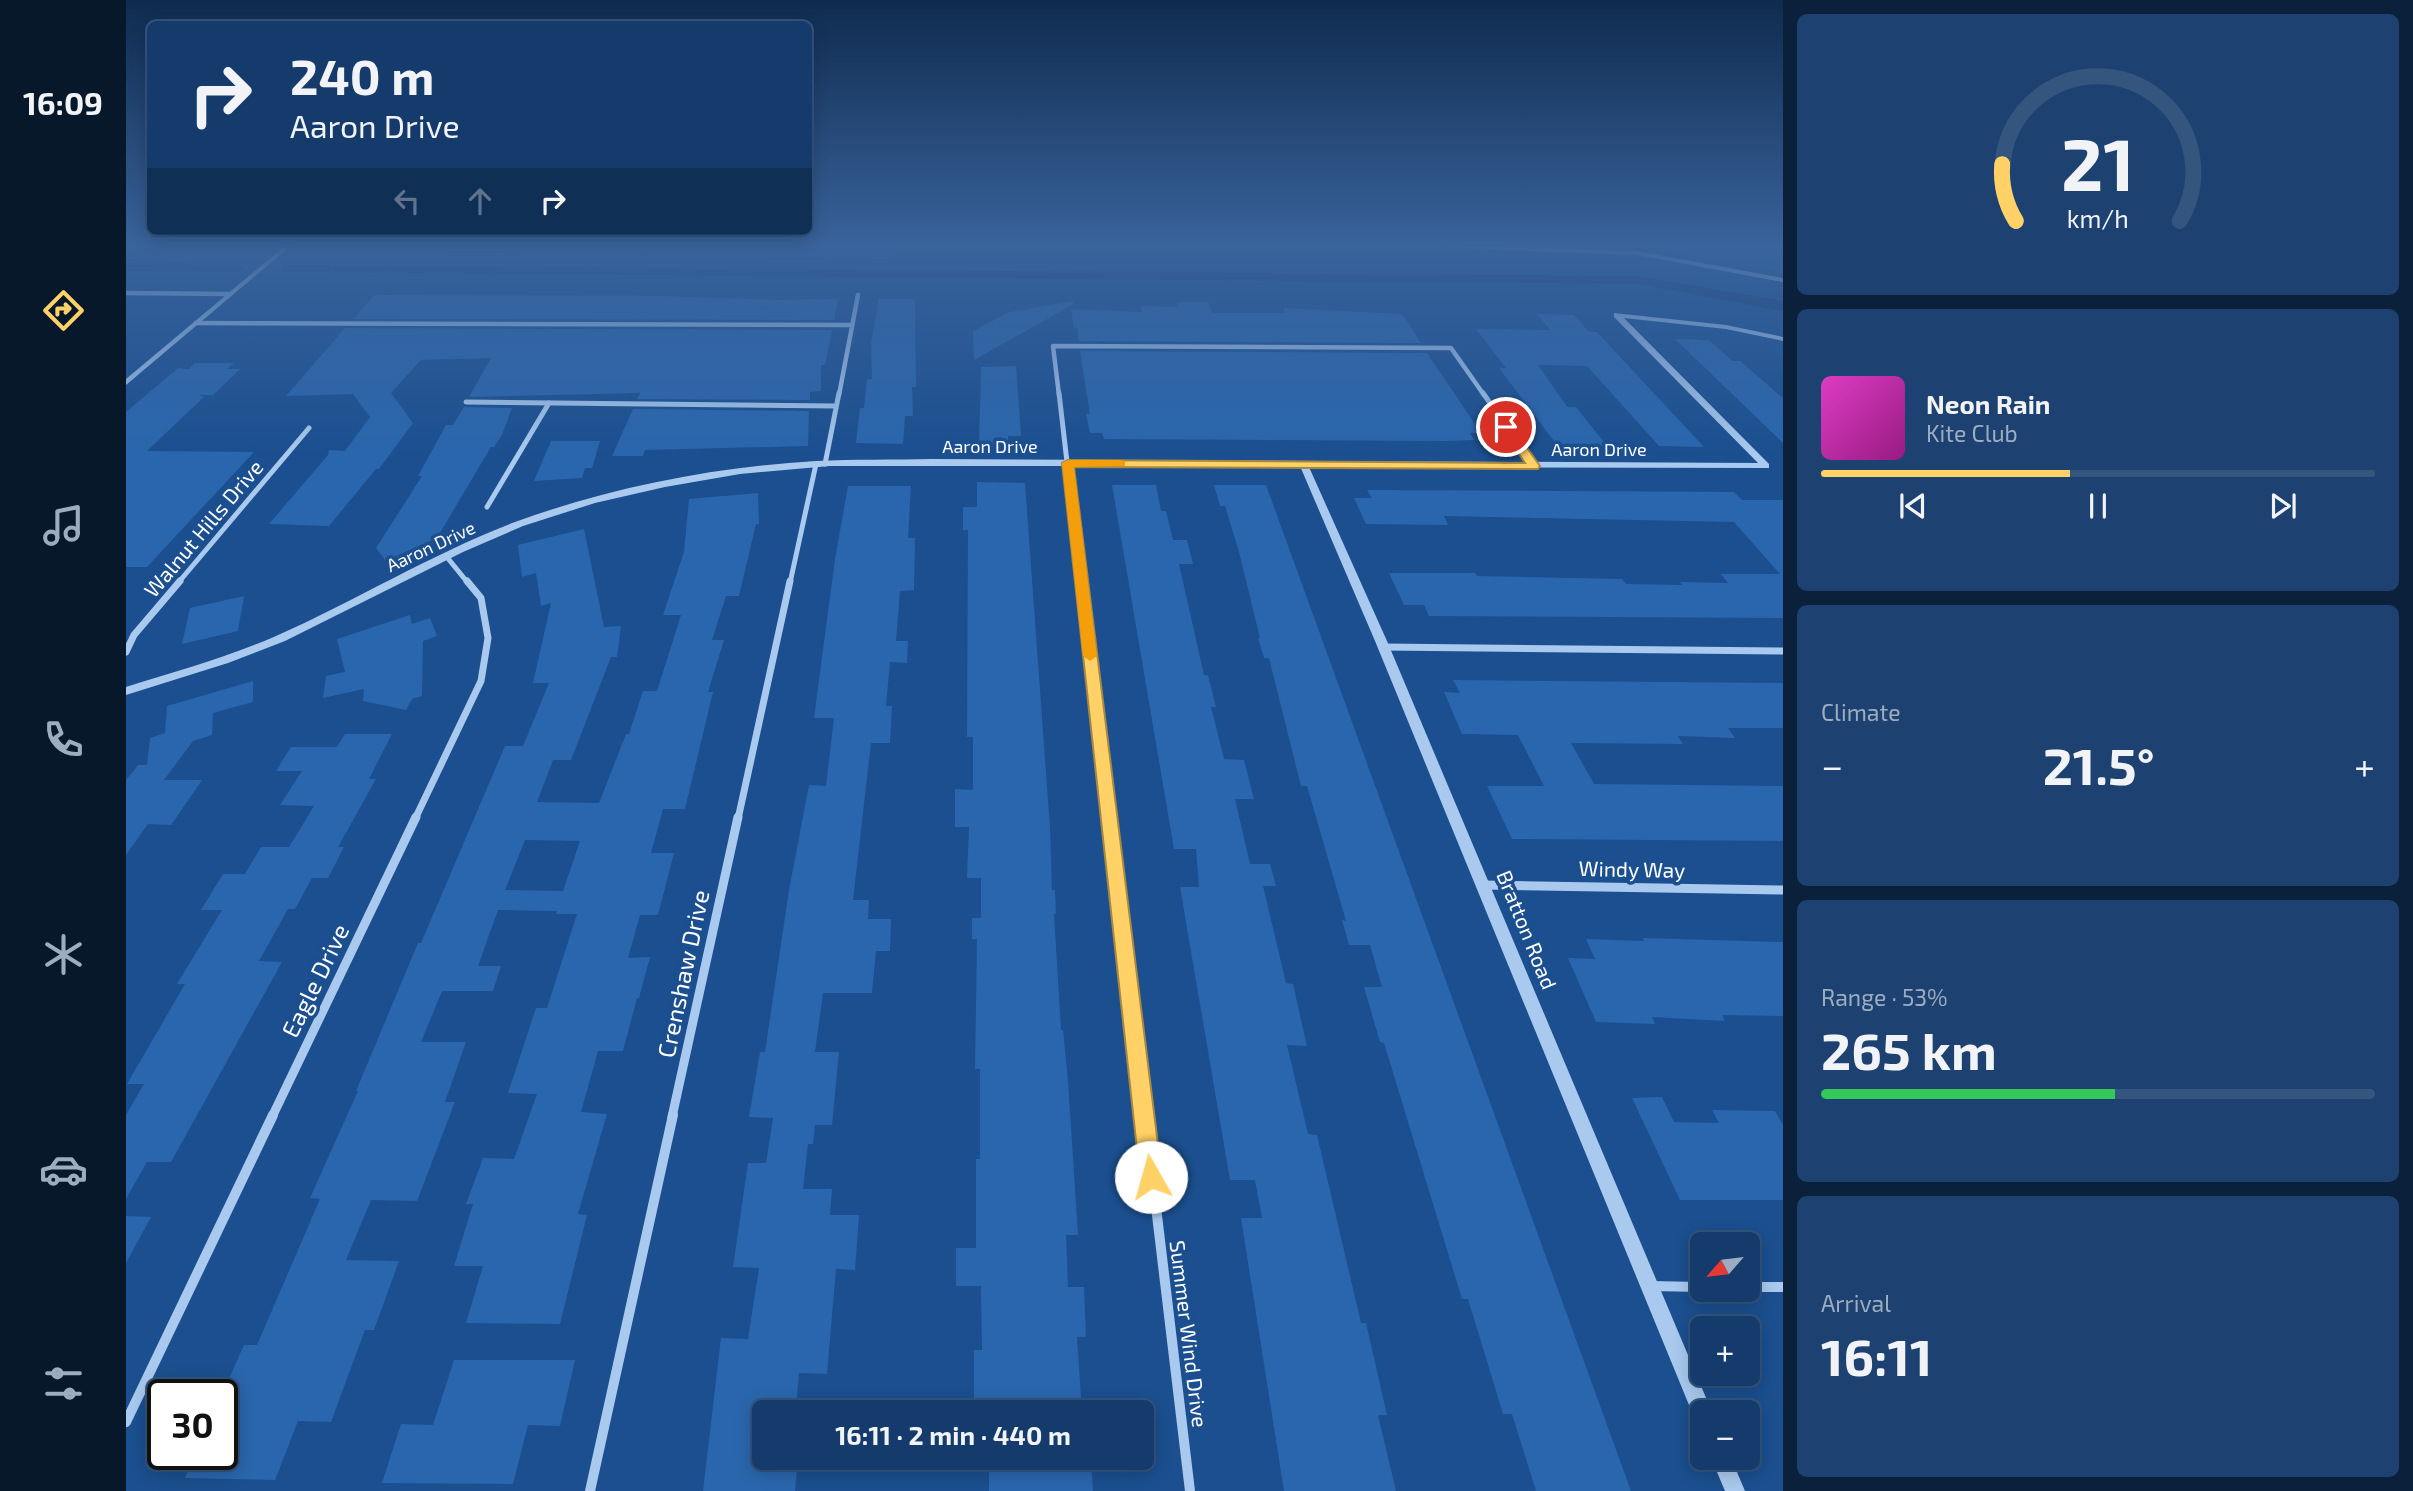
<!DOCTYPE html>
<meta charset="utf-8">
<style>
:root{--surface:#143b6b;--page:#1d4271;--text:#f1f3f6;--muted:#9dadc1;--line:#33557e;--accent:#ffd166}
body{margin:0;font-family:"Exo 2",sans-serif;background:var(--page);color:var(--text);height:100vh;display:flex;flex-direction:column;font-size:26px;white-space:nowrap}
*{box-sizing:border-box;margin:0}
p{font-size:23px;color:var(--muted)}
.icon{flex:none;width:38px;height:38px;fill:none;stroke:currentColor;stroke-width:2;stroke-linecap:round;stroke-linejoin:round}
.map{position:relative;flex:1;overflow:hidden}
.panel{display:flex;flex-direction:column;gap:14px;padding:14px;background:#0b203b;width:630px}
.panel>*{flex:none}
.top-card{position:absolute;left:21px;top:21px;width:665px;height:214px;border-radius:10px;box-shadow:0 4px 18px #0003,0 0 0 2px var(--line);background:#143b6b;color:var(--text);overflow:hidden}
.needle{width:46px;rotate:242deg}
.buttons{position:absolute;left:1564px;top:1232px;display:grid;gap:14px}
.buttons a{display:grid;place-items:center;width:70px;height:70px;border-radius:10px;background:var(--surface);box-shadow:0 4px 18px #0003,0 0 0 2px var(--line);font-size:35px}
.speed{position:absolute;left:21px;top:1379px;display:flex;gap:14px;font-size:35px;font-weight:700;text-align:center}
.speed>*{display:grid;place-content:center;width:91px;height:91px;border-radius:50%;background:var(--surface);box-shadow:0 4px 18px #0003,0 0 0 2px var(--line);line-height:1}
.speed .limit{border:4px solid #111;border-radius:10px;background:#fff;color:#111}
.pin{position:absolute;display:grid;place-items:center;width:60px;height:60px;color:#fff;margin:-30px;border:4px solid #fff;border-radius:50%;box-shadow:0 2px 7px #0007}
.me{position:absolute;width:77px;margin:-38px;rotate:353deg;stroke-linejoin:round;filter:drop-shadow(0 0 5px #0008)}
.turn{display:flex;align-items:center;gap:24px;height:147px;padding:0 28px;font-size:32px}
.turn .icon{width:91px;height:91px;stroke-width:2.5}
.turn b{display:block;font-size:49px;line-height:60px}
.lanes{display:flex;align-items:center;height:66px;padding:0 28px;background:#0003;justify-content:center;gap:35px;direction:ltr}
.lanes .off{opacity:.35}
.big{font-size:52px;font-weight:700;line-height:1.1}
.panel .tile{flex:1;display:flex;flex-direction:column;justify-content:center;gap:10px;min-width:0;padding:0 24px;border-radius:10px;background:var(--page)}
.panel .dial{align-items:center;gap:0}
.dial svg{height:182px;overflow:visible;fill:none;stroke:var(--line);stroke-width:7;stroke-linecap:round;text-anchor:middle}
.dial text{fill:var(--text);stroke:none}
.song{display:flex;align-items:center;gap:21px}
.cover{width:84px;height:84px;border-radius:10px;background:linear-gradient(135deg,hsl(310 70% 55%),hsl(310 70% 35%))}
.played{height:7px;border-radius:4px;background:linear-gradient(90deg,var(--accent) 45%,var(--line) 45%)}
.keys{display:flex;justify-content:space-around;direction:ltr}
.heat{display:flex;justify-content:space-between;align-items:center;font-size:38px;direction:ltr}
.charge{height:10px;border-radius:5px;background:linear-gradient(90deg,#34c759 53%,var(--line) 0)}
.trip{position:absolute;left:626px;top:1400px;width:402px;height:70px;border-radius:10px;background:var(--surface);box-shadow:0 4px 18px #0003,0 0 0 2px var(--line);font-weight:700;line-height:70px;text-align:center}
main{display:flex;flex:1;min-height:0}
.tabs{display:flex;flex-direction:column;width:126px;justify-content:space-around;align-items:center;background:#08182b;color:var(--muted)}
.tabs .icon{width:49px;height:49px}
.tabs .current{color:var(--accent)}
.tabs b{font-size:32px;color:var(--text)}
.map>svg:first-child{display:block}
</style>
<main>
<nav class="tabs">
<b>16:09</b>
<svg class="icon current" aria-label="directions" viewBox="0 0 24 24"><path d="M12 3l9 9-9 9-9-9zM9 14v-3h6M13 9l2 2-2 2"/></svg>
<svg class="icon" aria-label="music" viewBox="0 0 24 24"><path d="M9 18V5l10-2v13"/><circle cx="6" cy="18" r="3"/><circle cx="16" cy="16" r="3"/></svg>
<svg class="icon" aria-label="phone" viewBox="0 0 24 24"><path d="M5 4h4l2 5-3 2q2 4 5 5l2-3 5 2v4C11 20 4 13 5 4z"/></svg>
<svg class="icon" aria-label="climate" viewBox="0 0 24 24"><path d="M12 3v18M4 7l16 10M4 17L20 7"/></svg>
<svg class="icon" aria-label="car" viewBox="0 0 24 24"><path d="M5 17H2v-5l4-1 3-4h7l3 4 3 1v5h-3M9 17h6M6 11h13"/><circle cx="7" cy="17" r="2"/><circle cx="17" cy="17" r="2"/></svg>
<svg class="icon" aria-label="filters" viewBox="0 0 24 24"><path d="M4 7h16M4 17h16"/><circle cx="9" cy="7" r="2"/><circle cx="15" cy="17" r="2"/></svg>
</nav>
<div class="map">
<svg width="1657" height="1491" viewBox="0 0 1657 1491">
<rect width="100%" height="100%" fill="#1b4f8f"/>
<g fill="#2461a8">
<path d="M182,245h589l-2,14 -590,-12z"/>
<path d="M1503,245h151l3,2v26z"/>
</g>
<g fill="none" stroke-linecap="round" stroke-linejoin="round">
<g fill="#123a6d" fill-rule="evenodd">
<path d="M0,263l111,1 7,4 -7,4 -111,-1z"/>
<path d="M162,265l1351,11 144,25v10l-144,-27 -1356,-12 -2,-3 2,-3z"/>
</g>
</g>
<g fill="#2a66ad" fill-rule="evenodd">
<path d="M248,295l287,1 118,4 59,-1 -4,21 -480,-1z"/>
<path d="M753,299h36l1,88h-4l1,29h-8l-2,28 -47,-1 4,-35h4l3,-29h5l-1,-36z"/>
<path d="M947,301l1,3 -100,56 -1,-29 37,-19z"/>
<path d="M1051,302h31l4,11h73l-2,-5 119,6 19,29 -342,-2 -2,-13h-3l-3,-19 71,3 -1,-6 37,1z"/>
<path d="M1411,314l37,1 15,17h8l107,115 -45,-1 -72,-80 -49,-1 29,42h9l31,39 -50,-1 -58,-77h7l-30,-39 74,1z"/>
<path d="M219,328l487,2 -7,35h-4v26l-11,1v8l-173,-1 3,-6 -171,4 22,-39 -70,2 -30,33 22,30 -34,46h-3l-47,57 -60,-2 59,-69 1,-5 16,1 25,-34 -17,-23 -67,2z"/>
<path d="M1549,339l34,1 23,21h8l43,37v45z"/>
<path d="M954,351l347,2 54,80h-11l4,7 -28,1 -342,-2 -2,-6h-12l-4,-19h4z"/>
<path d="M69,363h39l-7,6h13l-27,26h-15l6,2 -57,54 107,1 -107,115h-21v-155l52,-44 11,1z"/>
<path d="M890,366l5,70h-13v9h-29l2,-78z"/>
<path d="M338,407l48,1 -10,27 -8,12h-3l-54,91 -51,23 -10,-13 46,-72h-4l28,-51h7z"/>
<path d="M507,409l176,2 -1,35 -163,4 -2,6h-31z"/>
<path d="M425,441h49l-8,27h-7l-3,10 -48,3z"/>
<path d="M851,482l48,1 25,345 2,62h3l1,24h-2l7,116h2l5,51 10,154h-12l2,52h16l2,50h-9l5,75h-108v-62h8l-1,-64h-25v-38h20v-89h4v-90h-5l2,-130h-5v-21h9v-40h-14l2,-51h-14v-38l18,1v-53h-6l1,-207h-5v-23h14z"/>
<path d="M986,485h44l5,26h5l7,29h14l6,24h-14l25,111h4l8,32h-5l13,52 20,1 10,39h-19l15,65h20l6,22h-13l23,97 7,1 14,62 -20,-1 21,89 9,1 44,188h5l21,92h-9l18,76h-112l-43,-273h21l-7,-38h-25l-50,-293h19l-3,-38h-22z"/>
<path d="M1088,485h52l365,1006h-95l-24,-77h-9l-35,-115h-6l-78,-256 -4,-1 -16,-55h18l-12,-42h-21l-7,-25 4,1 -39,-135h-6l-32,-128h-5l-6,-20h2l-21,-86 -14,-46h-5z"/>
<path d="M722,486h63l-3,52h7l-1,52 -14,1 -4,50h12l-1,22 -17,-1 -4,44h6l-2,37h-19l-18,157h16l-1,19h23l-1,32h-14l-4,42h-49l-8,59h24l-7,73h-17l-2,19h-5l-5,45h29l-2,26h29l-4,55 -19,-1 -9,105 -28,-1 -3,35h-31v50h33l-3,33h-92l18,-153 27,1 11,-71 -26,-1 15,-104h18l7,-45 -24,-1 11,-65h5l24,-162 20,-105 17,1 8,-68h-20l21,-159z"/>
<path d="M1241,490l367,2 8,8h41v118l-354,-2 -5,-11h-20l-15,-32h86l2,3 145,3 4,5 56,1 -2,-3 48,1 -7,-9h59l-46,-52 -290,-6 4,9 -82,-1 -12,-26h18z"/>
<path d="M632,493l1,31h-3l-17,72h-13l-14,44h12l-16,52h5l-28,117h-22l-12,44h23l-16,62h-18l-12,43 22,-1 -11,41h-2l-14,53h-25l-17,61 26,2 -29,100 9,1 -27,109 -94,-1 17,-57h-29l19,-62h-7l17,-46 31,1 23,-65 -29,-1 28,-85h11l30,-94h-21l1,-3 -59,-1 -20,56h23l-8,25h-51l-21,51h45l-21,60h10l-38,99 -46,-1 -25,60 53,1 -25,69h-9l-34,92 -33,-1 -23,59 -90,-2 11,-24h26v-60l22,-49h13l63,-146 -10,-1 48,-107h-2l62,-148h3l84,-197h18l26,-63h-16l18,-80 -10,3 -5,-33 -14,4 -4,-32 66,-16 20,98 17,-1 -4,31h-6l-40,103h-18l-16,42 62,1 27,-69h3l14,-43h14l24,-76h-18l21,-63 5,-53zM399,840l55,1 -17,50 -58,-1z"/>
<path d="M118,596l-6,35 -56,13 8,-36z"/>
<path d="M284,615l2,9 18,-6 7,18 -14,5 -1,55 -10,3 -6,11 -43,-9 1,-12 -41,9 3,-22 19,-4 -8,-33z"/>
<path d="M1327,680l330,3v45h-55l7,10 -57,-2 5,8 -112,-1 23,41 189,2v55l-271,-2 -25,-53h57l-26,-51 -56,-1 -18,-42 16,1z"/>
<path d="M127,681v21l-40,11 -1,22 -19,6 -29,39h38l-31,45 -23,-1 -22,31v-75l12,-15h9l3,-27 15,-5 2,-27z"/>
<path d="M219,734h47l-23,45h7l-38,68h6l-16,31h-16l-17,31h-7l-29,52 23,1 -111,200h-24l-21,37v-84l18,-31h-17l58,-100h-8l45,-74h-21l22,-36h22l16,-27h28l25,-41 -34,-1 22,-34h-26l15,-24h46z"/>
<path d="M1517,938l140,4v74l-61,-1 3,6 -73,-4 3,7 -59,-2 -28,-64 27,1 -9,-20 58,2z"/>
<path d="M1536,1097l12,25 45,1 -7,-13 63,1 8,14v75h-103l-48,-102z"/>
<path d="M0,1216l25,1 -25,46z"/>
<path d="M328,1360h121l-15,66 -32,-1 -15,59 -131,-1 19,-59 32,1z"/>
<path d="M863,1458l102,3 2,30h-104z"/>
</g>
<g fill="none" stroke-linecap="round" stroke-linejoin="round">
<g stroke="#a9c9ee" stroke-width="4.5">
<path d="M0,293l104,1"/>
<path d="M70,323l656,2"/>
<path d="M713,395l19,-100"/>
<path d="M933,395l-6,-49 398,2 33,47"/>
</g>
<g stroke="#a9c9ee" stroke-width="5">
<path d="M933,393l22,190"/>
<path d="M1357,393l51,73"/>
<path d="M340,402l370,4"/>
<path d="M699,464l14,-71"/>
<path d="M361,507l62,-104"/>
<path d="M320,556l22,27"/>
<path d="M52,583l131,-155"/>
<path d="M664,583l26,-119"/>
</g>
<g stroke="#a9c9ee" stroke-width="7">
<path d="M955,581l29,238"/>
<path d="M1257,647l400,4"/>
<path d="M0,652l8,-17 46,-54"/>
<path d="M289,819l66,-138 7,-43 -7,-40 -14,-17"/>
<path d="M612,819l52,-238"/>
</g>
<g stroke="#a9c9ee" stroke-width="9">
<path d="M983,817l36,300"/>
<path d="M1357,885l300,5"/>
<path d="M146,1117l144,-300"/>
<path d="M546,1117l66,-300"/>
</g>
<g stroke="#a9c9ee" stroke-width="10">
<path d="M1019,1115l45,376"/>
<path d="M1523,1286l54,1"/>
<path d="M1622,1287h35"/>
<path d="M0,1422l147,-307"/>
<path d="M464,1491l83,-376"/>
</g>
<g fill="#a9c9ee" fill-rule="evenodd">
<path d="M160,245h6l-166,140v-6z"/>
<path d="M1307,245h41l163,6 146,27v4l-146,-27 -201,-8z"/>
<path d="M1488,313l112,12 57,12v4l-57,-12 -102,-11 145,146v4l-460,-1 78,174 325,771h-9v13l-7,-3 -321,-781 -75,-175h-470l-90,8 -75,13 -70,16 -72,23 -60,26 -178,89 -57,22 -102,32v-8c51,-16 102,-30 150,-51 81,-36 157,-83 239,-114 96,-35 199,-55 301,-61 38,-2 77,-1 116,-2l826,4 -144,-146z"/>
<path d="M1585,1458h20l14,33h-20z"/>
</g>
</g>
<linearGradient id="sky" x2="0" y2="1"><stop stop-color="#0f2b4f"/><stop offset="0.54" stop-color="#39639b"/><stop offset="1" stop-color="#39639b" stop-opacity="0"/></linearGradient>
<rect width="1657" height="453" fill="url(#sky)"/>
<path fill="#ffd166" stroke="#a68842" stroke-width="2" d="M1376,424h8l30,42 -2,3 -464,-2 88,710 -3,8 -8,3 -8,-3 -3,-8 -78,-714 6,-3 457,3 -24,-36z"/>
<path fill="#f59e0b" d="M995,460l4,1v5l-51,1 23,189 -7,5 -7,-5 -21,-193 6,-3z"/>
<g text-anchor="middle" stroke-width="7" stroke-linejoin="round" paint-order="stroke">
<g font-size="18" fill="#fff" stroke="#1b4f8f">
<text x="864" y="453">Aaron Drive</text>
<text x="1473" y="456">Aaron Drive</text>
<text transform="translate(305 547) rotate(-25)" y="6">Aaron Drive</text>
</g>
<g font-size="21" fill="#fff" stroke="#1b4f8f">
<text transform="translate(78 529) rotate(-50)" y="7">Walnut Hills Drive</text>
<text transform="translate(1506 870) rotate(1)" y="7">Windy Way</text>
<text transform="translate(1400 930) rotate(68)" y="7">Bratton Road</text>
<text transform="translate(1062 1334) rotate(83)" y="7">Summer Wind Drive</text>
</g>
<g font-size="24" fill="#fff" stroke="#1b4f8f">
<text transform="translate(558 974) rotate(-78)" y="8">Crenshaw Drive</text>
<text transform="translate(190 981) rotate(-64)" y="8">Eagle Drive</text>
</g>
</g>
</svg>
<div class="buttons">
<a><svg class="needle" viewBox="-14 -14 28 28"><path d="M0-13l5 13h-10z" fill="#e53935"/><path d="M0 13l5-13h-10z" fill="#9dadc1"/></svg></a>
<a>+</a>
<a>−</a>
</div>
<div class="speed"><div class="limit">30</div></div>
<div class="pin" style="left:1380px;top:427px;background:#d93025"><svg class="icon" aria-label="arrive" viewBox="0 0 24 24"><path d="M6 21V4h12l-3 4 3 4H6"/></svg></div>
<svg class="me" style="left:1025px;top:1177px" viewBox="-20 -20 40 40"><circle r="19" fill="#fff"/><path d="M0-13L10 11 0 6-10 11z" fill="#ffd166"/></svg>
<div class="trip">16:11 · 2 min · 440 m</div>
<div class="top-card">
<div class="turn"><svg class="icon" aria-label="right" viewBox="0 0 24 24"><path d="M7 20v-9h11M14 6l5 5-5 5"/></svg><div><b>240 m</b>Aaron Drive</div></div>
<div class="lanes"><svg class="icon off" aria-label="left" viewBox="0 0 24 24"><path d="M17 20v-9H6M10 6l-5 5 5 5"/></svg><svg class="icon off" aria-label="ahead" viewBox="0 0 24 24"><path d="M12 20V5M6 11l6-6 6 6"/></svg><svg class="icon" aria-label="right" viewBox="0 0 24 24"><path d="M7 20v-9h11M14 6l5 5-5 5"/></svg></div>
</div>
</div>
<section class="panel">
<div class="tile dial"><svg viewBox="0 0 100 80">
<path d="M14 69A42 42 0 1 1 86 69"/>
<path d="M14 69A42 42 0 0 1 8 44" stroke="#ffd166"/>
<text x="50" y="56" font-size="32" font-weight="700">21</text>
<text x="50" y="72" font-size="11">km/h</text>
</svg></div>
<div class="tile">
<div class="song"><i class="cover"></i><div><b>Neon Rain</b><p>Kite Club</p></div></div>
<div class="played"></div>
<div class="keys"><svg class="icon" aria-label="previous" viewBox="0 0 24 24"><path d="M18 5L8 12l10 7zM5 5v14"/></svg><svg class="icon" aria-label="pause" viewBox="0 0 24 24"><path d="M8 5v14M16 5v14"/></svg><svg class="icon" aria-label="next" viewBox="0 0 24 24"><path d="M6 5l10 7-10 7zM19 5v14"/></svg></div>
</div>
<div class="tile"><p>Climate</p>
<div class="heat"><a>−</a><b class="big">21.5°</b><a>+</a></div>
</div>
<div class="tile"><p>Range · 53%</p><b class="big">265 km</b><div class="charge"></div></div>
<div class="tile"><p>Arrival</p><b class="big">16:11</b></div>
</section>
</main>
